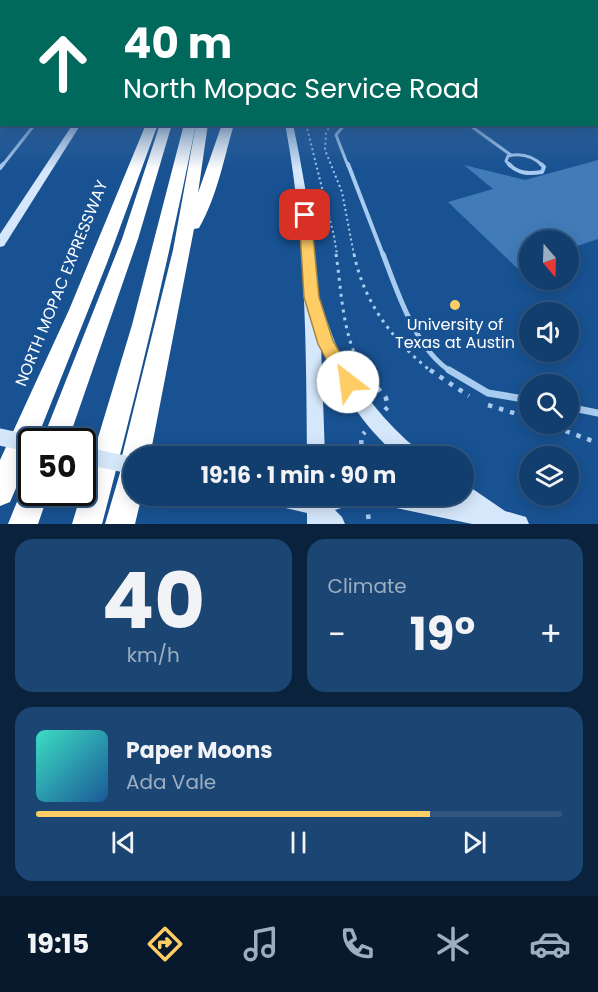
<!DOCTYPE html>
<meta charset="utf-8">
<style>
:root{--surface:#123e6e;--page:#1b4573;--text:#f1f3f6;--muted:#9caec2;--line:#315781;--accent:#ffcd66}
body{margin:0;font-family:Poppins,sans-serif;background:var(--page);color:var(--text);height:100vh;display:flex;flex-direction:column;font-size:22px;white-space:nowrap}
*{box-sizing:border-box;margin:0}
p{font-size:20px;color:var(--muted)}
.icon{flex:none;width:33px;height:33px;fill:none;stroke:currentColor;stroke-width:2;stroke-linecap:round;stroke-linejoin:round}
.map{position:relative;height:524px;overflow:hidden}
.panel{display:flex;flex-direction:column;gap:15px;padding:15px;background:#0a223c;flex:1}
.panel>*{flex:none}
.guide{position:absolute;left:0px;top:0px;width:598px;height:126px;box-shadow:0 3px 15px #0003,0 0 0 2px var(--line);background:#00695c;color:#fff;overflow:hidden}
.needle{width:39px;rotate:161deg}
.controls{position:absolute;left:519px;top:230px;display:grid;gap:12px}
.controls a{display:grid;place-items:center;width:60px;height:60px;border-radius:50%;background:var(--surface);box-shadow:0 3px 15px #0003,0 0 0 2px var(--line);font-size:30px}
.speed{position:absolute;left:18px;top:428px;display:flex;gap:12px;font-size:30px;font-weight:700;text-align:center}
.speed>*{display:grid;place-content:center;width:78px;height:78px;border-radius:50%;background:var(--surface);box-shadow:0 3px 15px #0003,0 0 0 2px var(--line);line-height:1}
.speed .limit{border:3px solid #111;border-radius:9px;background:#fff;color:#111}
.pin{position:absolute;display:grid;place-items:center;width:51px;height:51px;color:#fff;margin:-26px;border-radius:12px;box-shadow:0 3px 9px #0006}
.me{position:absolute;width:66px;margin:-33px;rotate:330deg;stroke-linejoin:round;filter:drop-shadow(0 0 4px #0008)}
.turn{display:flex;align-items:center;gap:21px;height:126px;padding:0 24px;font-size:27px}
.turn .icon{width:78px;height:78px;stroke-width:2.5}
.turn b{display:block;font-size:42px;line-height:51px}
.big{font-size:45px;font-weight:700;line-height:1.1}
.panel .widget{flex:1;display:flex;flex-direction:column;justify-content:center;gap:9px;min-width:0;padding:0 21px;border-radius:18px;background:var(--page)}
.panel .dial{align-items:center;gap:0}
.dial b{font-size:78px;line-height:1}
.song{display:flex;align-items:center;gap:18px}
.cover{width:72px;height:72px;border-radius:9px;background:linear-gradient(135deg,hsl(170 70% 55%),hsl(210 70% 35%))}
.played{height:6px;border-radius:3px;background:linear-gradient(90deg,var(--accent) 75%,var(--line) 75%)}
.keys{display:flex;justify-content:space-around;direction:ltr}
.heat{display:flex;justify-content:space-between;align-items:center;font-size:33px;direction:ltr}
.panel .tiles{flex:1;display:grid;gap:15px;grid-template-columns:1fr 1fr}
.widget:last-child{grid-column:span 2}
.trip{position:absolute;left:123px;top:446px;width:351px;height:60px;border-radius:30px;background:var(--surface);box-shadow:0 3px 15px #0003,0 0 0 2px var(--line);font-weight:700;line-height:60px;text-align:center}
.dock{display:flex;height:96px;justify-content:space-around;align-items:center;background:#07192c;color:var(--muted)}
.dock .icon{width:42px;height:42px}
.dock .active{color:var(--accent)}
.dock b{font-size:27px;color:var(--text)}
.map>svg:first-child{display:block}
</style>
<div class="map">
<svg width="598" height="524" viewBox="0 0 598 524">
<rect width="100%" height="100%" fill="#185292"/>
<path fill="#417cb9" d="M598,160v79l-30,10v-9h-38v24l-13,4 -69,-66 45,-13 -29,-24 61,15z"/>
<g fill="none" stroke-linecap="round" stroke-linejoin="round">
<g stroke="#a8cbf0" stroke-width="2" stroke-dasharray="2 3" stroke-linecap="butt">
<path d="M306,124l28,112 3,19"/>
<path d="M331,124l-5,9 -1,17 17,42 12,63"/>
</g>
<g stroke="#a8cbf0" stroke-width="3" stroke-dasharray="3 5" stroke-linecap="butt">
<path d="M336,254c6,40 6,83 28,118"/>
<path d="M354,254c10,49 39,87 78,118"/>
</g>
<g stroke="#a8cbf0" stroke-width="4.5" stroke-dasharray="4.5 7" stroke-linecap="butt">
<path d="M363,370l23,28 2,9 -3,3"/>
<path d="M430,370l39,26"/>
<path d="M488,405l42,13"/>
<path d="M544,423l54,20"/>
<path d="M344,448l17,2"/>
<path d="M362,456l-1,-20 4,-4"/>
<path d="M367,503l2,21"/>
</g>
<g stroke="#a8cbf0" stroke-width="3">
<path d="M345,124l-9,11 12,31"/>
<path d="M468,124l43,31"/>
<path d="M2,166l33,-42"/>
<path d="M510,166l-4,-5 2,-5c13,-3 25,0 35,10"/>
</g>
<g stroke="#a8cbf0" stroke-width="4">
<path d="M348,164l35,91"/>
<path d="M509,164c9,10 20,10 33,8l2,-5 -3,-3"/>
<path d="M0,168l3,-4"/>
</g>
<path stroke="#a8cbf0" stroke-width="5" d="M383,254c14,37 33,97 69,118"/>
<g stroke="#a8cbf0" stroke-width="7">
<path d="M449,370l39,23 42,7"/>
<path d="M568,407l30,6"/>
</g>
<g fill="#d5e7fb" fill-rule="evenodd">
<path d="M73,124h8l-77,122 -4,1v-13z"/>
<path d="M285,124h8c13,61 22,121 26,183 8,8 14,34 21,46 20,38 45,70 78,97l3,6h-23c-36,-30 -60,-70 -77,-112l4,112h-18c-1,-111 -1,-222 -22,-332z"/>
<path d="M464,483l41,28 21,6 3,7h-57l-90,-19 -7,-3 -3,-7h56l32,7 -5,-7h9z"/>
<path d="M257,495h106l-3,7 -25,8 7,7 3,7h-38v-11l-47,-11z"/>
</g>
<g fill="#fff" fill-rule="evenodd">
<path d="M146,124h12l-51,139 -71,178h-4v10l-22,51 -10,4v-46l69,-150z"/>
<path d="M160,124h12l-34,115 -70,202h-26l80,-202z"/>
<path d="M184,124h12c-27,135 -59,268 -94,400h-30l60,-199z"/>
<path d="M196,124h12l-10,69 24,-69h12c-10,34 -17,73 -35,104l-5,1 -44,227h-16v39h8l-7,29h-30l19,-65 -2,-3 51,-206z"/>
<path d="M32,479v13h17l-11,32h-30l17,-42z"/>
</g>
<g stroke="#d5e7fb" stroke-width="17">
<path d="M0,437l32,7"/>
<path d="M82,455l52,11"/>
</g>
</g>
<linearGradient id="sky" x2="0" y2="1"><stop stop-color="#0d2d50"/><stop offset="0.57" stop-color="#37669d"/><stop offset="1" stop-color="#37669d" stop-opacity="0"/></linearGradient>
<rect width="598" height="170" fill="url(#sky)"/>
<path fill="#ffcd66" stroke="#a68542" stroke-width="1.5" d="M305,211l6,4 8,82 14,44 24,41 -3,6 -6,3 -6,-3 -24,-44 -14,-47 -5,-82z"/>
<circle fill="#ffcd66" stroke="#185292" stroke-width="2" cx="455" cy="305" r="6"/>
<g text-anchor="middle" stroke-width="6" stroke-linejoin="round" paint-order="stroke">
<g font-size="16" fill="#fff" stroke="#185292">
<text transform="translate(61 283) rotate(-68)" y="6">NORTH MOPAC EXPRESSWAY</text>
</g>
<g font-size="16" fill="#fff" stroke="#185292">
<text x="455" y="330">University of<tspan x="455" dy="18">Texas at Austin</tspan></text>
</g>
</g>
</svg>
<div class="controls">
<a><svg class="needle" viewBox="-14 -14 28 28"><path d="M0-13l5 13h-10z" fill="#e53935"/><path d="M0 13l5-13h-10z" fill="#9caec2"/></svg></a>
<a><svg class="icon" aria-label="sound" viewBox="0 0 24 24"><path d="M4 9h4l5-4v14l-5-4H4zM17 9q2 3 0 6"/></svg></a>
<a><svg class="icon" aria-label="search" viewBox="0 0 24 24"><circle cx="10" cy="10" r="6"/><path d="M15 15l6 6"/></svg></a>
<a><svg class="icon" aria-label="layers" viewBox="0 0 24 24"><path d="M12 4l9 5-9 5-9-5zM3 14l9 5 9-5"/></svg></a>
</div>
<div class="speed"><div class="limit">50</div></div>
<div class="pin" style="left:305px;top:215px;background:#d93025"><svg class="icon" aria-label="arrive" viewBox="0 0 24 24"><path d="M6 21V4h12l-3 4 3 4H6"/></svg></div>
<svg class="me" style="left:348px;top:382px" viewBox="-20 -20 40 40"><circle r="19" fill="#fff"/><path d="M0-13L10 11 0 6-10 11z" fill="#ffcd66"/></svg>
<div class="trip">19:16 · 1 min · 90 m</div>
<div class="guide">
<div class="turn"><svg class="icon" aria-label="ahead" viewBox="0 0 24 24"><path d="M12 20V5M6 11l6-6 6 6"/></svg><div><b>40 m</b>North Mopac Service Road</div></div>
</div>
</div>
<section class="panel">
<div class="tiles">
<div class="widget dial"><b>40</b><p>km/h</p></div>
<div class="widget"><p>Climate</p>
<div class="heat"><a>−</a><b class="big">19°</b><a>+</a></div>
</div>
<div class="widget">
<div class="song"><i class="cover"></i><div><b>Paper Moons</b><p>Ada Vale</p></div></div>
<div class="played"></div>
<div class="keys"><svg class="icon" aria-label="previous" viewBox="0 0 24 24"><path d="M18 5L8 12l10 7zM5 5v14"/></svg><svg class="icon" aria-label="pause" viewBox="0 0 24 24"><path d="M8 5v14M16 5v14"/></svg><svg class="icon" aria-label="next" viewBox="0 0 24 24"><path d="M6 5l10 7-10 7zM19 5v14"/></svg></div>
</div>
</div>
</section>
<nav class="dock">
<b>19:15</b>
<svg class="icon active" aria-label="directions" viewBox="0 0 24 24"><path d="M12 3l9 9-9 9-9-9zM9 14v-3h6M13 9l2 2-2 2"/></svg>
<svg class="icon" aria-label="music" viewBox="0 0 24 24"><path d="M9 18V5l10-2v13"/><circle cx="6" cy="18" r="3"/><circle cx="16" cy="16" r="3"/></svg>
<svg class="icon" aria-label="phone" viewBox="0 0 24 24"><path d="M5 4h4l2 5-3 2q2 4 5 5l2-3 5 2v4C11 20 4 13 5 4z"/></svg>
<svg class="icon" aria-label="climate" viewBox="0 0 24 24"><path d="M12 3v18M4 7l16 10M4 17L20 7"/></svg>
<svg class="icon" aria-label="car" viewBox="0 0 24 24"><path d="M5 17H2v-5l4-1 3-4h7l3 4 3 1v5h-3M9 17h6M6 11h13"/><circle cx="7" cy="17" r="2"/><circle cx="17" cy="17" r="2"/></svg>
</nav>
